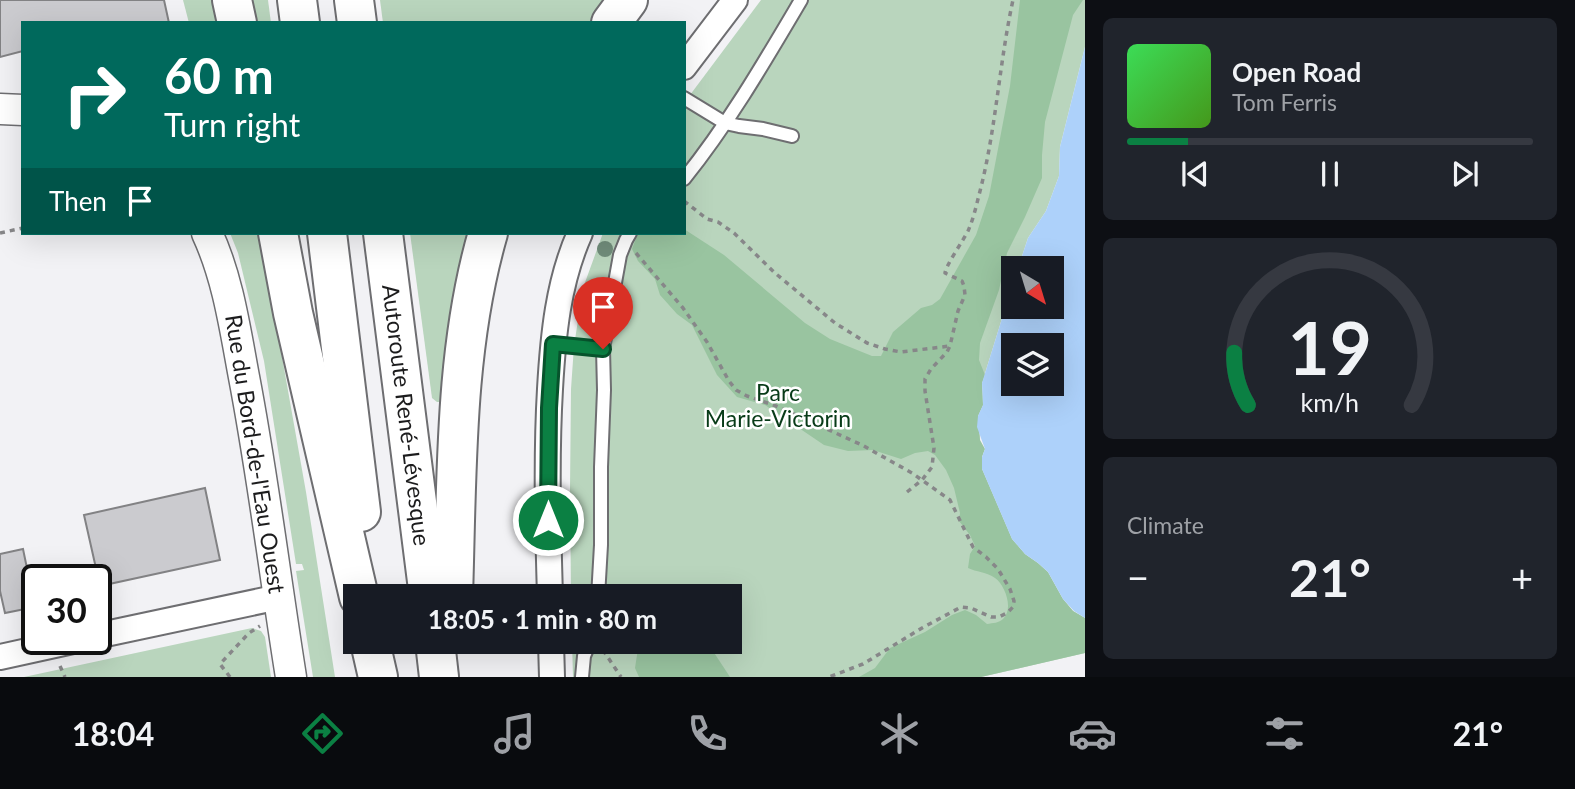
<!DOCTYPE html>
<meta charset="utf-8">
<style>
:root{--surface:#171b24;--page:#20242c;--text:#f1f3f6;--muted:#9ea1a6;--line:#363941;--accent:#0b8043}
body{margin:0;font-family:Lato,sans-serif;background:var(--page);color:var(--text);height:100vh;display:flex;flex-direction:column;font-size:26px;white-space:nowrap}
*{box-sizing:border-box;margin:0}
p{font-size:23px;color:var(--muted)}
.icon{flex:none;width:38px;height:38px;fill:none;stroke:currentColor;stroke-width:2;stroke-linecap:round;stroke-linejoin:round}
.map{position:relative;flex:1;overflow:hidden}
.drawer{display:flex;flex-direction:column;gap:18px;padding:18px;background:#0d0f14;width:490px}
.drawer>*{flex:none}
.hud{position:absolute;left:21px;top:21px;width:665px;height:214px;border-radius:0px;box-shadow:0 7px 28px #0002;background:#00695c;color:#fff;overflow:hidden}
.needle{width:46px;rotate:142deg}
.controls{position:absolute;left:1001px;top:256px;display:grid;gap:14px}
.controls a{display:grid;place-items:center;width:63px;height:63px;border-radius:0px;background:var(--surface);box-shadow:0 7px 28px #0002;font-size:35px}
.speed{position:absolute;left:21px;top:564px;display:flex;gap:14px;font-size:35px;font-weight:700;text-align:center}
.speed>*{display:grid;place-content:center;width:91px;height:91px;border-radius:50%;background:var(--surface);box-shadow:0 7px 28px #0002;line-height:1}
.speed .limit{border:4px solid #111;border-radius:10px;background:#fff;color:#111}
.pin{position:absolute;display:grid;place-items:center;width:60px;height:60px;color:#fff;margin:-72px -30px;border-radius:50% 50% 50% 0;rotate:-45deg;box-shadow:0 0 7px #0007}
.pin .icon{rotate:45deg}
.me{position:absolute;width:77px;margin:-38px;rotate:0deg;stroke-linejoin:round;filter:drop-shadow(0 0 5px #0008)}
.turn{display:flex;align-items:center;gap:24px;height:147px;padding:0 28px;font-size:32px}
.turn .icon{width:91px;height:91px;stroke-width:2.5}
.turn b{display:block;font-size:49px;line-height:60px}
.then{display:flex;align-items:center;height:66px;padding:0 28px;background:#0003;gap:14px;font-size:26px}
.big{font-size:52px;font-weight:700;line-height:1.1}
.drawer .widget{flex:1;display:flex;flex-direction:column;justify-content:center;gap:10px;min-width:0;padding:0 24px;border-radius:10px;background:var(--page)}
.drawer .dial{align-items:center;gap:0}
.dial svg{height:182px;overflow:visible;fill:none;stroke:var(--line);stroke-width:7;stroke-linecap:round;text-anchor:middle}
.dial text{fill:var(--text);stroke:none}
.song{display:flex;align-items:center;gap:21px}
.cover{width:84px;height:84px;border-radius:10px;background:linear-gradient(135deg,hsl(130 70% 55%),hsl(100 70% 35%))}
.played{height:7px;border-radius:4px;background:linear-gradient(90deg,var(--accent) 15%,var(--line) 15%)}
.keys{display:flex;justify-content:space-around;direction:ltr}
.heat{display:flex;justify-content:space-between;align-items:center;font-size:38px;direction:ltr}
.trip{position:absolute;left:343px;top:584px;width:399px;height:70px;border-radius:0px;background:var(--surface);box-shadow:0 7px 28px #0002;font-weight:700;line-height:70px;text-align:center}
.tab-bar{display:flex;height:112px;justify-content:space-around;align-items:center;background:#090b0e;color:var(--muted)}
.tab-bar .icon{width:49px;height:49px}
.tab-bar .on{color:var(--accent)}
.tab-bar b{font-size:32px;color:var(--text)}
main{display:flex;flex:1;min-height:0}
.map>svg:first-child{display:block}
</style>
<main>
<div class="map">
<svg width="1085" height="677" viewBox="0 0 1085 677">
<rect width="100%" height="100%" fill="#f2f2f5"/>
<g fill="#b9d5bd">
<path d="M183,0h29l5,23h-28z"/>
<path d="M248,0h20l3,23h-18z"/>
<path d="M380,0h227l-17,23h-207z"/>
<path d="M761,0h324v47l-25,100 -1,29 -13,35 -18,27 -10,30h-5v15l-31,100 1,22 -5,11 4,53 30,70 61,72 12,7v35l-104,24h-408l-1,-35h158v-45h-159l-1,-109 1,-99 3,-43 9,-58 20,-55h81v-130z"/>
<path d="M230,233h30l46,259 29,185h-22l-17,-106 8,-1 -2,-6h-6l-32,-203 -26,-108z"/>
<path d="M410,233h61l-29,169h-5l-5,-4z"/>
<path d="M252,628l9,3 4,6 6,40h-247z"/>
</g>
<g fill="#99c4a0">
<path d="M1020,0h63l-10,15 -28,107 -3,33v23l-17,39 -18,36 -8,37 -19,53 -1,17 6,15 -3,8 1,22 -5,11 2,24 5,9 -3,8v12l30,70 13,15 13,9 10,9 15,27 10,12 12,7v35l-104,24h-122l16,-9 15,-20 35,-16 27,-17 13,-5 11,5 11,9c6,-1 12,-1 16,-5 11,-10 2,-34 -8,-41 -8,-6 -19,-6 -27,-10l2,-14 5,-8 -5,-11 -11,-14 1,-8 -6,-25 -8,-18 -11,-15 -7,-4 -13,2 -14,6 -28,-9 -25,1 -24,-6 -59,-40 -28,-8 -20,-22 -25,-50 -15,-11 -17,-19 -5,-16 -17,-18 -6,-12 6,-16h46v-4l40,26 81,68 25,16 42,17h9l12,-24 28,-24 11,-3 8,-6 36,-64 13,-39 21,-110z"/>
<path d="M639,642h68l23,35h-91l-4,-9z"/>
</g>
<path fill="#add1fa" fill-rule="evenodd" d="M1085,47v571l-11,-7 -11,-12 -15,-27 -10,-9 -13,-9 -13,-15 -30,-70v-12l3,-8 -8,-22 1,-11 5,-11 -1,-22 31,-100v23h39v-38h-34l10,-30 18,-27 13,-35 1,-29zM1013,345h39v38h-39z"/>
<g fill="#cbcbcf" stroke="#828284" stroke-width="2">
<path d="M0,0h164l5,23h-146v28l-23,6z"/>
<path d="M205,488l15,72 -120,26 -16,-71z"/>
<path d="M23,549l12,58 -30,6 -5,-22v-37z"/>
</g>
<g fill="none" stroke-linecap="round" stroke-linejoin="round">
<defs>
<g id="service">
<path d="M684,98l41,25 14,3 24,3 29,7"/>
<path d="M684,179c45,-56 81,-118 117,-179"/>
<path d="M553,344l50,5"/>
<path d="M598,597l3,-52v-78l3,-77 -1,-41 17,-94 6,-15 4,-7"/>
<path d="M582,677l2,-21 6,-14"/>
</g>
<g id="minor">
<path d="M684,67l51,-67"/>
<path d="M550,597c-2,-69 -4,-139 0,-208 3,-53 8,-107 30,-156"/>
<path d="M96,636l183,-39"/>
<path d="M551,642l1,35"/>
<path d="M0,657l82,-18"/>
</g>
<g id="tertiary">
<path d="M0,109l23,1"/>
<path d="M207,233c21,45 28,96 37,144 19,99 31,200 47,300"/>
</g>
<g id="motorway">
<path d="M232,0l5,23"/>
<path d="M297,0l3,23"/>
<path d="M354,0l3,23"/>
<path d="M611,23l17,-23"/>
<path d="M278,233l15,80 66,284"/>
<path d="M327,233l34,279"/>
<path d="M383,233l46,364"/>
<path d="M453,597c4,-121 1,-247 35,-364"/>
<path d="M370,642l8,35"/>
<path d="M435,642l4,35"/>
</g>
</defs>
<use href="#service" stroke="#6e6e71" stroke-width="16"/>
<use href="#minor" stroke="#6e6e71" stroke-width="28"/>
<use href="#tertiary" stroke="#6e6e71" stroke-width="33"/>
<use href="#motorway" stroke="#6e6e71" stroke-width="42"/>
<g stroke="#878789" stroke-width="3.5" stroke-dasharray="5 5" stroke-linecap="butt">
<path d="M684,201l23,18 11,3 16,11 41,40 60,50 32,20 18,6 16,3 49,-6"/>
<path d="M0,233l23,-5"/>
<path d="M636,253l47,55 24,34 22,39 7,9 11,6 29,10 86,39 50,28 38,27 23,47 13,10 12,12 12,20 4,12 -1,6 -6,6 -8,4h-8l-20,-9 -10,-1 -39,21 -59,36 -34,13"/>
<path d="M907,492l15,-12 10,-13 2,-19 -9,-57v-12l6,-10 16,-17 3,-6 8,-35 7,-16 -1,-9 -2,-5 -17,-8c1,-8 18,-32 23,-42 5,-11 8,-24 11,-36 17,-64 20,-131 34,-195"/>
<path d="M603,650l18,27"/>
<path d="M60,666l5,11"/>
<path d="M230,677l-10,-13 29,-31 11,-7"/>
</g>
<use href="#service" stroke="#fff" stroke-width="12"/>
<use href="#minor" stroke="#fff" stroke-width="24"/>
<use href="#tertiary" stroke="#fff" stroke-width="30"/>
<use href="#motorway" stroke="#fff" stroke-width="38"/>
</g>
<circle fill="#718d7b" cx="605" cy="249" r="8"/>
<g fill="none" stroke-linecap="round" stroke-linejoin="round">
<defs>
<path id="route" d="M548,520l1,-112 4,-64 50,5"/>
</defs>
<use href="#route" stroke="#07532c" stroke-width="18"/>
<use href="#route" stroke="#0b8043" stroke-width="12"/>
</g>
<g text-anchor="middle" stroke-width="5" stroke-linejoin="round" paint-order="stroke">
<g font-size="23" fill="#083b18" stroke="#fff">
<text x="778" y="401">Parc<tspan x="778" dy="26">Marie-Victorin</tspan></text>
</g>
<g font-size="23" fill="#1c1c1d" stroke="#fff">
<text transform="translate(406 415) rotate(83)" y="8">Autoroute René-Lévesque</text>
<text transform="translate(255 454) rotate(81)" y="8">Rue du Bord-de-l'Eau Ouest</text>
</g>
</g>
</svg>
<div class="controls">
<a><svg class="needle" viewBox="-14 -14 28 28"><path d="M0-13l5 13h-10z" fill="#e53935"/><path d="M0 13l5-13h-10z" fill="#9ea1a6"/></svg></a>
<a><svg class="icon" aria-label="layers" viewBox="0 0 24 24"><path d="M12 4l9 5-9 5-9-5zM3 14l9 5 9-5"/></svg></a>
</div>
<div class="speed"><div class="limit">30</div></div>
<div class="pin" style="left:603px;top:349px;background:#d93025"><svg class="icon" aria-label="arrive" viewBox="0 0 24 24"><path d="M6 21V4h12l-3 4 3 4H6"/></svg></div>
<svg class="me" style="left:548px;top:520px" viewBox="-20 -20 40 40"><circle r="17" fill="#0b8043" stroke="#fff" stroke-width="3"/><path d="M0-11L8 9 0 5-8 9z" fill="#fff"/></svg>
<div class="trip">18:05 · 1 min · 80 m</div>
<div class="hud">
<div class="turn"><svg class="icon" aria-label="right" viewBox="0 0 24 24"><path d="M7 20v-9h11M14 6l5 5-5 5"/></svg><div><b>60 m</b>Turn right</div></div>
<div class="then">Then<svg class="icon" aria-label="arrive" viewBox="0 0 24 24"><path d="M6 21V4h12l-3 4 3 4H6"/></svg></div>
</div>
</div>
<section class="drawer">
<div class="widget">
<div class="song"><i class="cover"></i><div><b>Open Road</b><p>Tom Ferris</p></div></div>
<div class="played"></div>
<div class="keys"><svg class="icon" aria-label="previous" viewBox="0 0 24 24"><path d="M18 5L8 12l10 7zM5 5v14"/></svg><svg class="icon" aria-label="pause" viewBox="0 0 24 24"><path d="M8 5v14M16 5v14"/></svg><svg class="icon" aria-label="next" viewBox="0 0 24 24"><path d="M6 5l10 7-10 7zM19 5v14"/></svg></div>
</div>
<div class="widget dial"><svg viewBox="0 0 100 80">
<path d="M14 69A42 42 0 1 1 86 69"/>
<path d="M14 69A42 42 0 0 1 8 46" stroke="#0b8043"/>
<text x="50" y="56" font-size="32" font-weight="700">19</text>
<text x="50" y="72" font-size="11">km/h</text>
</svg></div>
<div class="widget"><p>Climate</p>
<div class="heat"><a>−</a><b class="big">21°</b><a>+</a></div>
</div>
</section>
</main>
<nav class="tab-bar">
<b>18:04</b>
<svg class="icon on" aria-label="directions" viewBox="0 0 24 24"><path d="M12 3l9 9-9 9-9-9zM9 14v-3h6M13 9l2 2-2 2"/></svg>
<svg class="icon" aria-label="music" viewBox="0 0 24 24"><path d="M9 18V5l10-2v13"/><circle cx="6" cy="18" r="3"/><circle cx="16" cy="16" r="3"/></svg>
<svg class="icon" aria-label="phone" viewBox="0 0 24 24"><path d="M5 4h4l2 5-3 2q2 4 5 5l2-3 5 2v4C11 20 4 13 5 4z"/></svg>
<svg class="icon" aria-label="climate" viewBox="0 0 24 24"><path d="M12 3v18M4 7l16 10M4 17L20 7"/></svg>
<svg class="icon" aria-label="car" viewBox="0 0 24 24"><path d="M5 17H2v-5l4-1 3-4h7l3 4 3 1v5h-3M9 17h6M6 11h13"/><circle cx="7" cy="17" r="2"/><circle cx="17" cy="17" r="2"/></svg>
<svg class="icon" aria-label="filters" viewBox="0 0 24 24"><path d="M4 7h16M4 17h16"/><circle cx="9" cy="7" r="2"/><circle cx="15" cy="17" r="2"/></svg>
<b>21°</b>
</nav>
